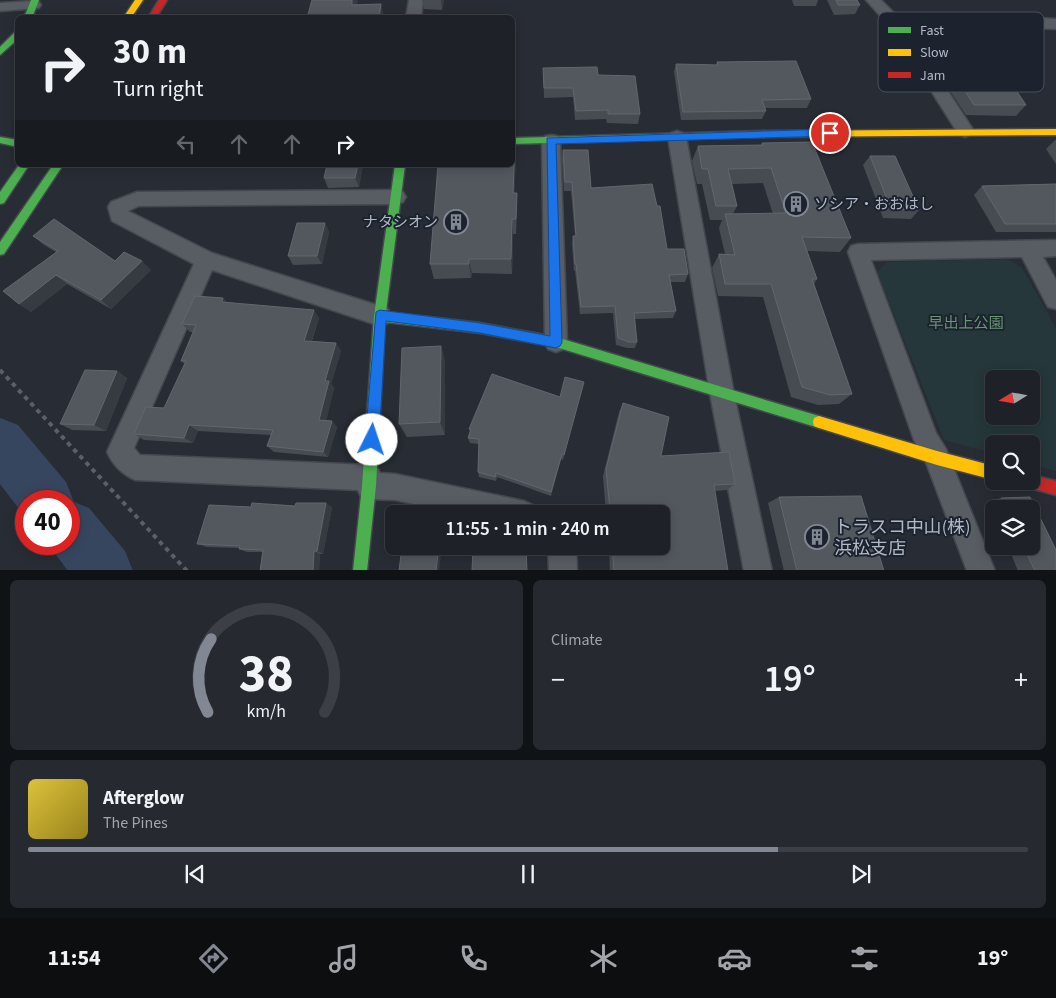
<!DOCTYPE html>
<meta charset="utf-8">
<style>
:root{--surface:#1e2228;--page:#262a30;--text:#f1f3f6;--muted:#a1a4a8;--line:#3c3f45;--accent:#828893}
body{margin:0;font-family:"Source Sans 3","Noto Sans JP",sans-serif;background:var(--page);color:var(--text);height:100vh;display:flex;flex-direction:column;font-size:19px;white-space:nowrap}
*{box-sizing:border-box;margin:0}
p{font-size:16px;color:var(--muted)}
.icon{flex:none;width:28px;height:28px;fill:none;stroke:currentColor;stroke-width:2;stroke-linecap:round;stroke-linejoin:round}
.map{position:relative;height:570px;overflow:hidden}
.sheet{display:flex;flex-direction:column;gap:10px;padding:10px;background:#101316;flex:1}
.sheet>*{flex:none}
.top-card{position:absolute;left:15px;top:15px;width:500px;height:152px;border-radius:8px;box-shadow:0 2px 12px #0003,0 0 0 1px var(--line);background:#1e2228;color:var(--text);overflow:hidden}
.needle{width:32px;rotate:259deg}
.buttons{position:absolute;left:985px;top:370px;display:grid;gap:10px}
.buttons a{display:grid;place-items:center;width:55px;height:55px;border-radius:8px;background:var(--surface);box-shadow:0 2px 12px #0003,0 0 0 1px var(--line);font-size:25px}
.speed{position:absolute;left:15px;top:490px;display:flex;gap:10px;font-size:25px;font-weight:700;text-align:center}
.speed>*{display:grid;place-content:center;width:65px;height:65px;border-radius:50%;background:var(--surface);box-shadow:0 2px 12px #0003,0 0 0 1px var(--line);line-height:1}
.speed .limit{border:8px solid #d22;background:#fff;color:#111}
.pin{position:absolute;display:grid;place-items:center;width:42px;height:42px;color:#fff;margin:-21px;border:2px solid #fff;border-radius:50%;box-shadow:0 1px 5px #0007}
.me{position:absolute;width:55px;margin:-28px;rotate:4deg;stroke-linejoin:round;filter:drop-shadow(0 0 4px #0008)}
.turn{display:flex;align-items:center;gap:18px;height:105px;padding:0 15px;font-size:22px}
.turn .icon{width:65px;height:65px;stroke-width:2.5}
.turn b{display:block;font-size:35px;line-height:42px}
.lanes{display:flex;align-items:center;height:48px;padding:0 15px;background:#0003;justify-content:center;gap:25px;direction:ltr}
.lanes .off{opacity:.35}
.big{font-size:38px;font-weight:600;line-height:1.1}
.sheet .tile{flex:1;display:flex;flex-direction:column;justify-content:center;gap:8px;min-width:0;padding:0 18px;border-radius:8px;background:var(--page)}
.sheet .dial{align-items:center;gap:0}
.dial svg{height:130px;overflow:visible;fill:none;stroke:var(--line);stroke-width:7;stroke-linecap:round;text-anchor:middle}
.dial text{fill:var(--text);stroke:none}
.song{display:flex;align-items:center;gap:15px}
.cover{width:60px;height:60px;border-radius:8px;background:linear-gradient(135deg,hsl(50 70% 55%),hsl(50 70% 35%))}
.played{height:5px;border-radius:2px;background:linear-gradient(90deg,var(--accent) 75%,var(--line) 75%)}
.keys{display:flex;justify-content:space-around;direction:ltr}
.heat{display:flex;justify-content:space-between;align-items:center;font-size:28px;direction:ltr}
.sheet .tiles{flex:1;display:grid;gap:10px;grid-template-columns:1fr 1fr}
.tile:last-child{grid-column:span 2}
.trip{position:absolute;left:385px;top:505px;width:285px;height:50px;border-radius:8px;background:var(--surface);box-shadow:0 2px 12px #0003,0 0 0 1px var(--line);font-weight:600;line-height:50px;text-align:center}
.menu{display:flex;height:80px;justify-content:space-around;align-items:center;background:#0c0e10;color:var(--muted)}
.menu .icon{width:35px;height:35px}
.menu .selected{color:var(--accent)}
.menu b{font-size:22px;color:var(--text)}
.map>svg:first-child{display:block}
</style>
<div class="map">
<svg width="1056" height="571" viewBox="0 0 1056 571">
<rect width="100%" height="100%" fill="#282d35"/>
<path fill="#25373a" fill-rule="evenodd" d="M1007,259l15,9 34,60v143l-25,-7v-20h-37v9l-50,-13 -67,-168 10,-10zM994,379h37v37h-37z"/>
<g fill="none" stroke-linecap="round" stroke-linejoin="round">
<path fill="#37465f" fill-rule="evenodd" d="M0,418l18,7 48,57 8,20 15,6 36,43 8,20h-65l-20,-27h21v-43h-43v17l-26,-34z"/>
<defs>
<g id="street">
<path d="M409,0h14l-2,18h-15z"/>
<path d="M866,0h15l21,21 91,-5 63,3v10l-63,-3 -85,4 66,101 -3,4 -6,2 -6,-2 -67,-106z"/>
<path d="M34,1l5,1 2,3 -2,3 -39,3v-8z"/>
<path d="M677,131l6,2 3,4 48,257 38,177h-28l-34,-177 -42,-257 3,-4z"/>
<path d="M551,135l6,1 3,5 7,201 -3,7 -8,3 -8,-3 -3,-7 -3,-201 3,-5z"/>
<path d="M396,190l7,2 3,5 -3,5 -7,2 -257,2 -11,5 84,42 168,53 8,3 3,7 -3,7 -8,3 -168,-56 -78,178 6,7 229,10 9,4 2,4 15,1 129,27 9,4 4,9h-77l-65,-14 -26,-1 -9,-4 -2,-5 -223,-10c-13,-6 -22,-15 -28,-28l87,-188 -82,-43 -4,-14 3,-5 26,-10z"/>
<path d="M1056,240v16l-13,1 13,23v29l-8,-2 -26,-50 -151,3 65,173 10,16 49,122h-28l-40,-106 -13,-25 -66,-188 3,-6 7,-2z"/>
<path d="M548,546h28l1,25h-28z"/>
</g>
<g id="fast">
<path d="M31,0h8l-7,18h-8z"/>
<path d="M15,32h3v7l-18,16v-8z"/>
<path d="M763,131l5,3 -5,3 -251,7v-6z"/>
<path d="M0,137l18,3v7l-18,-4z"/>
<path d="M19,165h10l-25,38 -4,1v-12z"/>
<path d="M53,165h10l-59,89 -4,1v-13z"/>
<path d="M395,165h10l-19,147 94,11 76,14 263,79 5,2 1,4 -1,4 -5,2 -263,-81 -76,-14 -95,-11 -9,164 -9,85h-14l9,-85 12,-170z"/>
</g>
<g id="slow">
<path d="M135,0h8l-12,18h-8z"/>
<path d="M1056,129v6l-293,2 -5,-3 5,-3z"/>
<path d="M819,416l118,35 57,15v14l-57,-15 -118,-37 -5,-2 -1,-4 1,-4z"/>
</g>
<g id="jam">
<path d="M159,0h8l-11,18h-8z"/>
<path d="M1031,475l25,6v14l-33,-9 -2,-5h10z"/>
</g>
</defs>
<use href="#street" stroke="#44484e" stroke-width="3"/>
<use href="#fast" stroke="#44484e" stroke-width="3"/>
<use href="#slow" stroke="#44484e" stroke-width="3"/>
<use href="#jam" stroke="#44484e" stroke-width="3"/>
<path stroke="#5b6067" stroke-width="4" stroke-dasharray="4.5 4.5" stroke-linecap="butt" d="M0,370l187,201"/>
<use href="#street" fill="#585c63" fill-rule="evenodd"/>
<use href="#fast" fill="#4caf50" fill-rule="evenodd"/>
<use href="#slow" fill="#ffc107" fill-rule="evenodd"/>
<use href="#jam" fill="#c62828" fill-rule="evenodd"/>
</g>
<g fill="#474c53" fill-rule="evenodd">
<path d="M422,0h22l-2,10 -18,-1z"/>
<path d="M792,0h26l-2,6h-22z"/>
<path d="M827,0h30l3,5 -5,9 -21,1z"/>
<path d="M947,47l53,34 26,24 -10,11 -50,-1 -16,-24 6,-7 -16,-27z"/>
<path d="M717,62l94,37 -4,9h-42l1,3 -4,8 -81,1 -7,-48 2,-8 40,1z"/>
<path d="M543,68l55,7 42,39 -2,10 -31,-1 -1,-4 -31,1 -2,-23 -29,1z"/>
<path d="M1055,140h1v24l-10,-15z"/>
<path d="M762,143l89,95 -11,14 -33,-1 10,28 -3,5 38,110 -13,10 -21,1 -27,-8 -28,-100 -45,-1 -6,-28 7,-14h6l-6,-26 3,-8h-12l-8,-36h-5l-5,-23 6,-15 63,-1zM763,183l10,31h-40l4,-8 -5,-22z"/>
<path d="M563,150l28,38 76,61 21,25 -3,8h-15l6,29 -3,7 -38,1 2,23 -2,6h-8l-11,-3 -3,-32 -33,1 -5,-43h-1l-2,-27 1,-8h2l-4,-45h-7l-2,-32z"/>
<path d="M516,156l-2,37 3,16 -1,25h-3l-1,40 -40,-1 -1,5 -37,1 -4,-15z"/>
<path d="M870,156l49,54 -8,9 -28,-1 -20,-53z"/>
<path d="M363,165l-4,22 -31,1 -4,-10z"/>
<path d="M1056,184v48h-60l-22,-37 8,-9z"/>
<path d="M325,223l4,9 -7,32 -29,1 -5,-9z"/>
<path d="M33,236l82,25 36,9 -40,39 -44,-25 -36,28 -12,-8 37,-52 -12,-7z"/>
<path d="M228,303l91,15 -7,23 24,2 5,8 -10,33 3,4 -8,33h6l5,6 -9,30 -54,-5 -7,-6 4,-11 -73,-4 -5,12 -49,-3 -10,-6 30,-26 21,-44 -4,-3 12,-29h-3l-8,-8z"/>
<path d="M441,346l4,16v73l-38,2 -8,-13z"/>
<path d="M117,371l10,7 -21,53 -34,-1 -12,-6z"/>
<path d="M582,389l-19,71 -2,-1 -10,37 -54,-19 -1,4 -17,-4 -1,-5 1,-28 -9,-1 -2,-5 2,-6 -1,-3z"/>
<path d="M623,403l38,53 74,28 -8,6 -12,1 13,80h-118l-1,-25h52v-32h-55l-3,-38 16,-64z"/>
<path d="M779,497l105,74h-100l-16,-68z"/>
<path d="M1030,497l26,53v21h-38l-10,-25h23v-37h-37v7l-6,-14 13,-4z"/>
<path d="M251,507h81l-9,47h-3l-1,17h-59l3,-19h-16l-8,-3v-1l-32,-1 -10,-3z"/>
</g>
<g fill="#363b42">
<path d="M352,0h6l-3,17 -3,-12z"/>
<path d="M441,0h3l-2,10z"/>
<path d="M381,4l3,12v2h-5z"/>
<path d="M515,140l1,16 -2,53 -1,-16z"/>
<path d="M358,165h5l-4,22 -4,-9z"/>
<path d="M517,193v16l-1,25v-15z"/>
<path d="M512,219l1,15 -1,40 -1,-15z"/>
<path d="M325,223l4,9 -7,32 -5,-8z"/>
<path d="M469,259l3,14 -1,5 -2,-14z"/>
<path d="M142,261l9,9 -40,39 -10,-9z"/>
<path d="M56,275l11,9 -36,28 -12,-8z"/>
<path d="M223,298l8,8 -9,-4z"/>
<path d="M314,310l5,8 -10,30 -5,-7z"/>
<path d="M336,343l5,8 -10,33 3,4 -9,38 -6,-6 6,-39z"/>
<path d="M441,346l4,16v73l-5,-13z"/>
<path d="M117,371l10,7 -21,53 -12,-6z"/>
<path d="M332,421l5,6 -9,30 -5,-5z"/>
<path d="M189,425l9,6 -5,12 -9,-5z"/>
<path d="M326,503l6,4 -9,47 -6,-3z"/>
<path d="M439,546h3l-3,25h-3z"/>
<path d="M314,551l6,3 -1,17h-6z"/>
</g>
<g fill="#53585f" stroke="#62676f">
<path d="M312,0h40v5l29,-1 -2,14h-72z"/>
<path d="M836,0h21l3,5h-22z"/>
<path d="M947,47h31l22,34h10l16,24h-52l-16,-25h9z"/>
<path d="M796,61l15,38 -49,1 4,11 -83,1 -7,-48 42,1 -1,-3z"/>
<path d="M597,67l1,8 37,1 5,38h-32v-4l-32,1 -3,-23h-29l-1,-20z"/>
<path d="M512,140h3l-2,53h4l-1,26h-4l-1,40h-42v5h-39l8,-99h74z"/>
<path d="M812,142l39,96 -49,-1 15,42h-5l40,115 -22,1 -28,-8 -31,-103h-46l-6,-30 16,1 -10,-41 61,-1 -15,-45 -43,1 9,37h-21l-8,-37h-6l-4,-23 65,-1 -1,-2z"/>
<path d="M563,150h25l3,38 61,-4 5,22h3l7,43h17l4,25 -19,1 7,36 -42,2 3,29h-8l-11,-4 -3,-32 -34,1 -5,-43h-1l-2,-28h3l-4,-54h-7z"/>
<path d="M870,156h25l24,54 -28,-1z"/>
<path d="M327,165h31l-3,13h-31z"/>
<path d="M1056,184v40h-51l-23,-38z"/>
<path d="M54,219l61,42 9,-9 18,9 -41,39 -45,-25 -37,29 -16,-13 55,-40 -25,-15z"/>
<path d="M297,223h28l-8,33h-29z"/>
<path d="M195,296l28,2 -1,4 92,8 -10,31 32,2 -11,38h4l-10,39 13,1 -9,31 -56,-6 6,-16 -84,-5 -5,13 -50,-4 12,-27 18,1 22,-47h-5l15,-36 -14,-1z"/>
<path d="M441,346l-1,76 -41,2 3,-76z"/>
<path d="M85,370l32,1 -23,54 -34,-1z"/>
<path d="M492,374l68,23 5,-20 19,5 -20,73 -2,-1 -11,38 -55,-19 -1,4 -17,-5 1,-33 -11,-1 3,-9h-2z"/>
<path d="M623,403l46,14 -8,39 68,-4 6,32 -21,1 14,86h-114l-2,-25h49v-32h-41l-10,-4 -4,-41z"/>
<path d="M861,496l23,75h-87l-18,-74z"/>
<path d="M1030,497l26,53v21h-21l-12,-25h8v-37h-25l-5,-11z"/>
<path d="M252,503l43,3 1,-3h30l-9,48h-3l-1,20h-53l3,-21 -24,-1 1,-3 -43,-2 12,-39 42,2z"/>
<path d="M402,546h37l-3,25h-37z"/>
<path d="M473,546h53l1,25h-55z"/>
</g>
<path fill="#1a73e8" stroke="#114b97" d="M830,129l5,4 -5,3 -274,8 6,198 -2,4 -4,2 -76,-15 -94,-12 -7,119 -2,4 -5,2 -5,-2 -2,-4 11,-128 4,-2 100,13 70,13 -3,-198z"/>
<defs>
<symbol id="building-ring" viewBox="-11 -11 22 22"><circle r="9.5" fill="#1c232f" stroke="#828893" stroke-width="1.5"/><path d="M-4-6H4V6H1V3H-1V6H-4ZM-2.5-4.3h1.7v1.8h-1.7ZM.8-4.3h1.7v1.8H.8ZM-2.5-1h1.7V.8h-1.7ZM.8-1h1.7V.8H.8Z" fill="#828893"/></symbol>
</defs>
<g fill-rule="evenodd">
<use href="#building-ring" x="782" y="190" width="28" height="28"/>
<use href="#building-ring" x="442" y="208" width="28" height="28"/>
<use href="#building-ring" x="803" y="523" width="28" height="28"/>
</g>
<g text-anchor="middle" stroke-width="4" stroke-linejoin="round" paint-order="stroke">
<g font-size="15" fill="#b2b9c6" stroke="#1c232f" text-anchor="start">
<text x="814" y="209">ソシア・おおはし</text>
<text x="438" y="227" text-anchor="end">ナタシオン</text>
</g>
<g font-size="15" fill="#6a9675" stroke="#1c232f">
<text x="966" y="328">早出上公園</text>
</g>
<g font-size="18" fill="#b2b9c6" stroke="#1c232f" text-anchor="start">
<text x="834" y="533">トラスコ中山(株)<tspan x="834" dy="21">浜松支店</tspan></text>
</g>
</g>
<rect x="878" y="12" width="166" height="80" rx="8" fill="#1c232f" stroke="#49505c" stroke-width="1"/>
<rect x="888" y="27" width="23" height="6" fill="#4caf50"/>
<rect x="888" y="49" width="23" height="7" fill="#ffc107"/>
<rect x="888" y="72" width="23" height="6" fill="#c62828"/>
<g font-size="14" fill="#b2b9c6">
<text x="920" y="35">Fast</text>
<text x="920" y="57">Slow</text>
<text x="920" y="80">Jam</text>
</g>
</svg>
<div class="buttons">
<a><svg class="needle" viewBox="-14 -14 28 28"><path d="M0-13l5 13h-10z" fill="#e53935"/><path d="M0 13l5-13h-10z" fill="#a1a4a8"/></svg></a>
<a><svg class="icon" aria-label="search" viewBox="0 0 24 24"><circle cx="10" cy="10" r="6"/><path d="M15 15l6 6"/></svg></a>
<a><svg class="icon" aria-label="layers" viewBox="0 0 24 24"><path d="M12 4l9 5-9 5-9-5zM3 14l9 5 9-5"/></svg></a>
</div>
<div class="speed"><div class="limit">40</div></div>
<div class="pin" style="left:830px;top:133px;background:#d93025"><svg class="icon" aria-label="arrive" viewBox="0 0 24 24"><path d="M6 21V4h12l-3 4 3 4H6"/></svg></div>
<svg class="me" style="left:372px;top:440px" viewBox="-20 -20 40 40"><circle r="19" fill="#fff"/><path d="M0-13L10 11 0 6-10 11z" fill="#1a73e8"/></svg>
<div class="trip">11:55 · 1 min · 240 m</div>
<div class="top-card">
<div class="turn"><svg class="icon" aria-label="right" viewBox="0 0 24 24"><path d="M7 20v-9h11M14 6l5 5-5 5"/></svg><div><b>30 m</b>Turn right</div></div>
<div class="lanes"><svg class="icon off" aria-label="left" viewBox="0 0 24 24"><path d="M17 20v-9H6M10 6l-5 5 5 5"/></svg><svg class="icon off" aria-label="ahead" viewBox="0 0 24 24"><path d="M12 20V5M6 11l6-6 6 6"/></svg><svg class="icon off" aria-label="ahead" viewBox="0 0 24 24"><path d="M12 20V5M6 11l6-6 6 6"/></svg><svg class="icon" aria-label="right" viewBox="0 0 24 24"><path d="M7 20v-9h11M14 6l5 5-5 5"/></svg></div>
</div>
</div>
<section class="sheet">
<div class="tiles">
<div class="tile dial"><svg viewBox="0 0 100 80">
<path d="M14 69A42 42 0 1 1 86 69"/>
<path d="M14 69A42 42 0 0 1 16 24" stroke="#828893"/>
<text x="50" y="56" font-size="32" font-weight="700">38</text>
<text x="50" y="72" font-size="11">km/h</text>
</svg></div>
<div class="tile"><p>Climate</p>
<div class="heat"><a>−</a><b class="big">19°</b><a>+</a></div>
</div>
<div class="tile">
<div class="song"><i class="cover"></i><div><b>Afterglow</b><p>The Pines</p></div></div>
<div class="played"></div>
<div class="keys"><svg class="icon" aria-label="previous" viewBox="0 0 24 24"><path d="M18 5L8 12l10 7zM5 5v14"/></svg><svg class="icon" aria-label="pause" viewBox="0 0 24 24"><path d="M8 5v14M16 5v14"/></svg><svg class="icon" aria-label="next" viewBox="0 0 24 24"><path d="M6 5l10 7-10 7zM19 5v14"/></svg></div>
</div>
</div>
</section>
<nav class="menu">
<b>11:54</b>
<svg class="icon selected" aria-label="directions" viewBox="0 0 24 24"><path d="M12 3l9 9-9 9-9-9zM9 14v-3h6M13 9l2 2-2 2"/></svg>
<svg class="icon" aria-label="music" viewBox="0 0 24 24"><path d="M9 18V5l10-2v13"/><circle cx="6" cy="18" r="3"/><circle cx="16" cy="16" r="3"/></svg>
<svg class="icon" aria-label="phone" viewBox="0 0 24 24"><path d="M5 4h4l2 5-3 2q2 4 5 5l2-3 5 2v4C11 20 4 13 5 4z"/></svg>
<svg class="icon" aria-label="climate" viewBox="0 0 24 24"><path d="M12 3v18M4 7l16 10M4 17L20 7"/></svg>
<svg class="icon" aria-label="car" viewBox="0 0 24 24"><path d="M5 17H2v-5l4-1 3-4h7l3 4 3 1v5h-3M9 17h6M6 11h13"/><circle cx="7" cy="17" r="2"/><circle cx="17" cy="17" r="2"/></svg>
<svg class="icon" aria-label="filters" viewBox="0 0 24 24"><path d="M4 7h16M4 17h16"/><circle cx="9" cy="7" r="2"/><circle cx="15" cy="17" r="2"/></svg>
<b>19°</b>
</nav>
